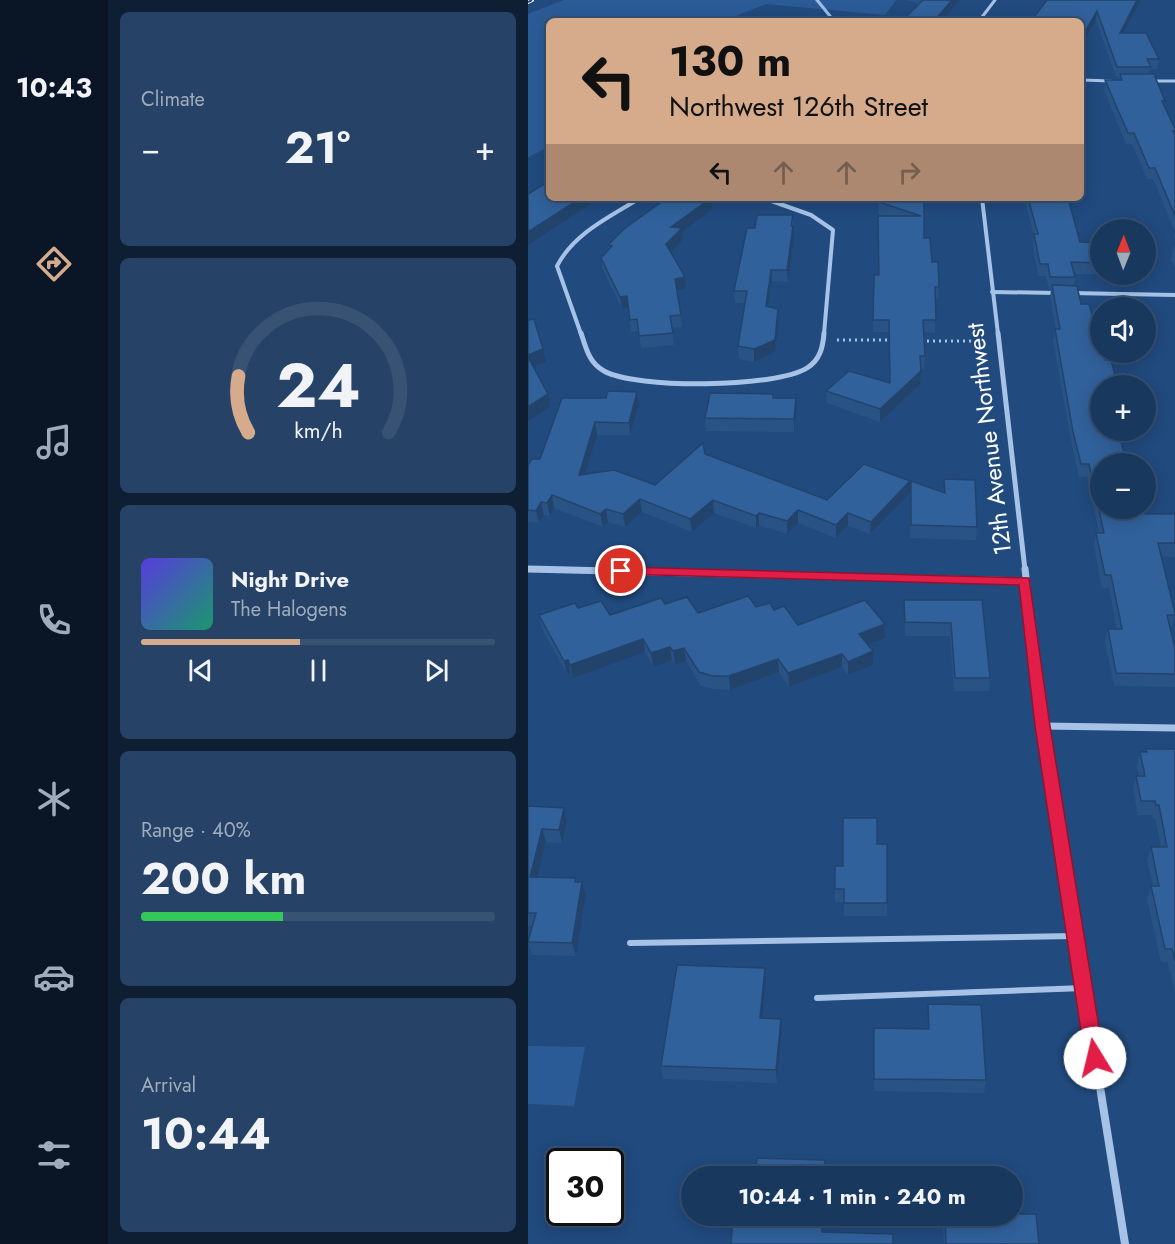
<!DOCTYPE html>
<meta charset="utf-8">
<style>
:root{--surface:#19385e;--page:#264367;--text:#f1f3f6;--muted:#9facbc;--line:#375273;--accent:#d6ab8b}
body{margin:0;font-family:Jost,sans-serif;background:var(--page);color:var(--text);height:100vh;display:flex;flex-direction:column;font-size:22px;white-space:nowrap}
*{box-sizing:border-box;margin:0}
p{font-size:20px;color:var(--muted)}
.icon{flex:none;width:33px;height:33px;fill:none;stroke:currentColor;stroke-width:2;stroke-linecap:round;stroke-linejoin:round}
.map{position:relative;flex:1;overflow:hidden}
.side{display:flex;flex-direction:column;gap:12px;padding:12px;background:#0e1f34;width:420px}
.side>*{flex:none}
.banner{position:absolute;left:18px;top:18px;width:538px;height:183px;border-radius:9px;box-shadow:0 3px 15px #0003,0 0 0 2px var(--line);background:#d6ab8b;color:#111;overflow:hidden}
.needle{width:39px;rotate:1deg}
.tools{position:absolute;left:562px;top:219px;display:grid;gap:12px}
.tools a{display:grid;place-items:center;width:66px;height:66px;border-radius:50%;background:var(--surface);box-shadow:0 3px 15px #0003,0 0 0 2px var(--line);font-size:30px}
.speed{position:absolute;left:18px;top:1148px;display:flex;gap:12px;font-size:30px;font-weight:700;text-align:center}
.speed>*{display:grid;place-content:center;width:78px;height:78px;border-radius:50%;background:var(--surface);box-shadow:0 3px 15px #0003,0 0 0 2px var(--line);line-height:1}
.speed .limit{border:3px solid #111;border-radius:9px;background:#fff;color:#111}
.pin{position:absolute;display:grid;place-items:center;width:51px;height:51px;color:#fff;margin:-26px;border:3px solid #fff;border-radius:50%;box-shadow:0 2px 6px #0007}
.me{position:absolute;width:66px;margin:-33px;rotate:351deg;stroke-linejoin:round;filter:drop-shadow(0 0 4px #0008)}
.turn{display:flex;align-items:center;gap:21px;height:126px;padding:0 24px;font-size:27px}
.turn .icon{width:78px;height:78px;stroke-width:2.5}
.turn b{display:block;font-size:42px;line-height:51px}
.lanes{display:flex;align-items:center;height:57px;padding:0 24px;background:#0003;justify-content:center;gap:30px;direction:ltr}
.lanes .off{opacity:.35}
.big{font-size:45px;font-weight:700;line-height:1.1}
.side .widget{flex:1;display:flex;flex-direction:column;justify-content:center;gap:9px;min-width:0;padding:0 21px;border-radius:9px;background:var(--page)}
.side .dial{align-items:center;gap:0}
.dial svg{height:156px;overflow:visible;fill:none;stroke:var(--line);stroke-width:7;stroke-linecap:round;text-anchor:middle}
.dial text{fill:var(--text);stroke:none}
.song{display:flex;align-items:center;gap:18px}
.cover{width:72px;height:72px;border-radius:9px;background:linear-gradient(135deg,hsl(250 70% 55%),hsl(160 70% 35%))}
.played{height:6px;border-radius:3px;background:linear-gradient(90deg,var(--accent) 45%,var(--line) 45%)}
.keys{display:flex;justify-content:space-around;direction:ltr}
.heat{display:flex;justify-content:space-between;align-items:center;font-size:33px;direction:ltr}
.charge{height:9px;border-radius:4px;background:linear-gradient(90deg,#34c759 40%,var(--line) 0)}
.trip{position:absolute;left:153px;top:1166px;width:342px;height:60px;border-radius:30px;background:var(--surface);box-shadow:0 3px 15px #0003,0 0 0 2px var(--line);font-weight:700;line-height:60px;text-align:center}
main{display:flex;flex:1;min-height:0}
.dock{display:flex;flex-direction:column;width:108px;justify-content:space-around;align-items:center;background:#0a1626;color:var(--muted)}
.dock .icon{width:42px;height:42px}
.dock .selected{color:var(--accent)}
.dock b{font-size:27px;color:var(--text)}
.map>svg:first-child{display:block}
</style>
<main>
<nav class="dock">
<b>10:43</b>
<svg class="icon selected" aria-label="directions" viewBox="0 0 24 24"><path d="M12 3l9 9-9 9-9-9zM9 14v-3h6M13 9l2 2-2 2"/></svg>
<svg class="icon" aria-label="music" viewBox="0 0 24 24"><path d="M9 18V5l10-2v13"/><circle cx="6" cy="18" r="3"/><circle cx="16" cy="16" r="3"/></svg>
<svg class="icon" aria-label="phone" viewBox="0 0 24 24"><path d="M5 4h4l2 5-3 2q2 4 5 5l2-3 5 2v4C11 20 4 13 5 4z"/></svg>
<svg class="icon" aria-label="climate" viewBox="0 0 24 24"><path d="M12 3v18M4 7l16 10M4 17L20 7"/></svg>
<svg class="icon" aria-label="car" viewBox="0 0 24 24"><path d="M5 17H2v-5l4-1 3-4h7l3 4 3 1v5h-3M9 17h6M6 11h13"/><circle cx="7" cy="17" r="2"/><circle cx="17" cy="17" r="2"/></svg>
<svg class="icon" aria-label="filters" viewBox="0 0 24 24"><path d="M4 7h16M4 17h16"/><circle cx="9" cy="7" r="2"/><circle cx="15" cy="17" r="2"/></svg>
</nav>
<section class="side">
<div class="widget"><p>Climate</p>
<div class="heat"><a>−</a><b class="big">21°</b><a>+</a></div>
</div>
<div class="widget dial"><svg viewBox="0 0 100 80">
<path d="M14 69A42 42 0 1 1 86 69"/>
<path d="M14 69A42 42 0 0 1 9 40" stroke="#d6ab8b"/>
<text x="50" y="56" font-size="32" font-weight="700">24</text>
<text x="50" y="72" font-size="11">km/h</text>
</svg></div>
<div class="widget">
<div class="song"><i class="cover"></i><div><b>Night Drive</b><p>The Halogens</p></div></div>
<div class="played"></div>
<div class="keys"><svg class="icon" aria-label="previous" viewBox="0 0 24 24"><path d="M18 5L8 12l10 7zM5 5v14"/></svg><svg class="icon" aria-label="pause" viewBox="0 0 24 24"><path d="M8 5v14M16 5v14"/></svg><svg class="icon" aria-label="next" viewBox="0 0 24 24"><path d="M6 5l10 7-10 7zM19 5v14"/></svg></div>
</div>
<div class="widget"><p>Range · 40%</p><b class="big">200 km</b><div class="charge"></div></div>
<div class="widget"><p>Arrival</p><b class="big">10:44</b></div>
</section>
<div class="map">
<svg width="647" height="1244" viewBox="0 0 647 1244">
<rect width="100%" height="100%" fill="#214a7e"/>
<g fill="#2b5b96">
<path d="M36,0h332l-11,15 -119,-11 -43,17h-174v126l-21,10v-143z"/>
<path d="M0,1046l57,1 -11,59 -46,-2z"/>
</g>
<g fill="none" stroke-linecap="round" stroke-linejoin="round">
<path fill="#9abee8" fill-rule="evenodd" d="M287,0h4l17,21h-4z"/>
<g stroke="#a6c3e7" stroke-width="3" stroke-dasharray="2 4" stroke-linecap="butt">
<path d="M309,340h56"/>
<path d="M393,341h62"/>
</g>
<g stroke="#a6c3e7" stroke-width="6">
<path d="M102,943l445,-7"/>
<path d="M289,998l267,-10"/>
</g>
<g stroke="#a6c3e7" stroke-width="3">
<path d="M451,21l16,-21"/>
<path d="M554,80l29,1"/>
<path d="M621,81h26"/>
</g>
<g stroke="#a6c3e7" stroke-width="4">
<path d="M235,198l48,17 22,15 -9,104"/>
<path d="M454,198l16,136"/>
<path d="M464,292l65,1"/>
<path d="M543,293l104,2"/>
<path d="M53,334l-24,-68c17,-33 53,-49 83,-68"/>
</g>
<g stroke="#a6c3e7" stroke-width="5">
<path d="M53,333c5,15 8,30 23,38 32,18 171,17 203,-3 13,-8 16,-21 17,-35"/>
<path d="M470,333l27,237"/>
<path d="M0,569l45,1"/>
</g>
<g stroke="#a6c3e7" stroke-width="7">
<path d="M0,569l497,12"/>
<path d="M497,569l18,157 22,142"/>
<path d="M515,726l132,2"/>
</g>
<path stroke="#a6c3e7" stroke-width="8" d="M537,867l60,377"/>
<defs>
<path id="rail" d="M0,2l4,-2"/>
</defs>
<use href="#rail" stroke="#fff" stroke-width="4"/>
<use href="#rail" stroke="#214a7e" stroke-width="2" stroke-dasharray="8" stroke-linecap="butt"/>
</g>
<g fill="#2a5385">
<path d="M377,0h55l-18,21 -25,-15v-3z"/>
<path d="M613,0l-18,33 36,26 -2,10h-7l-1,5 16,27 -1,5 11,23v109l-1,-2 1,-4 -22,-53h-6l-15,-35h-6l-22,-54 1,-10h14v-3h-3l-20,-57 -14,25v-24h-51z"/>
<path d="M139,198h51l-6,5 1,6 -31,23 1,7 -12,13 14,25 1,12 -9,1 5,37 -10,1 2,17 -33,3 -2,-17 -8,1 -3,-24 -6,1 -19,-39 -2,-12 8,-9 -1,-4z"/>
<path d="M341,198h55v40l15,49 -1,12h-3v34l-11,-1 1,24 -1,13h-3l-1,15 -40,38 -53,-19 -1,-12 64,-8 -1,-51h-16l1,-57h5l6,-59 -6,-2v-10z"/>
<path d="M496,198h44l12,44 21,1v31h24v1l-51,-1 1,3 -1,9 27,100 44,128h30v43l-14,-1 14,57 -3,15h-2l5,20v39l-61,-1 -9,-44 3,-13h9l-8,-41h-7l-8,-42 2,-13h3l-12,-56h-8l-7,-32 -19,-104 2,-12h1l-6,-32 1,-8h-2l-3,-13h-8l-5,-30 1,-11z"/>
<path d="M265,215l1,23 -6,44 -16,-1 -4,25 11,16 -4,30 -21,10 -15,-3 -1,-13 7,-43h-10l-1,-12z"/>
<path d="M646,247h1v20l-4,-8z"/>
<path d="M245,394l1,4 23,13 -3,21 -88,-1 -1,-13z"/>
<path d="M34,398l77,6 -9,31h-33l-12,39 70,11 50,-31 122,46 83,-19v12l-40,41 -22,-8 -12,12 -38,-15 -11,11 -28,-9 -3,3 -42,-15 -22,19 -50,-20 -17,15 -17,-5 -5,5 -49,-19 -4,8 -6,-1 -5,8 -11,-1v-57l12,-6z"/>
<path d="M416,479l33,48 -1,13 -66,-2 1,-57 33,11z"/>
<path d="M376,600h78l8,78 -1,13h-35l-4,-55h-45z"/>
<path d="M137,604l33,9 58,-6 18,3 24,15 87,-1v14l-17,6 5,21 -25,10 -6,-8 -53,20 -10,-15 -49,18 -16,-1 -13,-3 -15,-25 -11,4 -3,-5 -19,7 -8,-15 -72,26 -2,-5 -4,1 -25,-45 -3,-14 39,-7 32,7z"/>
<path d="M618,749h29v244l-7,-31h-7l-14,-63 4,-13h2l-6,-26 4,-13h10l-6,-29 -2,1 -1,-4h-14l-5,-26 3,-13h3l-2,-11 3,-13h6z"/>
<path d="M0,806l36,2 3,13 -5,22 -16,-1 -9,36h39l1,4h5l4,13 -10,61 -44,-1 -4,-13 4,-16h-4z"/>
<path d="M349,844l10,59v13h-43v-14h-9v-36h8z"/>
<path d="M237,968l1,13 -4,37 20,14 -5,51 -114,-4 -2,-13z"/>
<path d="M400,1004l58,76 -2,13 -110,-2v-63l54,1z"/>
<path d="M416,1215h68l27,29h-95l-1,-16z"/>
</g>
<g fill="#22446c">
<path d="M424,0h8l-18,21h-8z"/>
<path d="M609,0h4l-23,43 2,-10z"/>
<path d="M569,11l-1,9 -14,25v-8z"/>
<path d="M53,198h19l-72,47v-13z"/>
<path d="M178,198h12l-6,5 1,6 -31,23 1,7 -15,17 -2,-12 5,-17z"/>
<path d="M265,226l1,12 -6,44 -1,-12z"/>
<path d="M243,270l1,11 -6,37v-12z"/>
<path d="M157,277l1,12 -10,1 -1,-11z"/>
<path d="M99,296l2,12 -7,1 -2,-12z"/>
<path d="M250,309l1,13 -4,30 -21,10v-13z"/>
<path d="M15,349l3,13 -17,6 -1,-13z"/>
<path d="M393,371l-1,13 -40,38v-13z"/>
<path d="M109,392l2,12 -9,31 -1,-12z"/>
<path d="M20,394l2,13 -22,14v-14z"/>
<path d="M268,398l1,13 -3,21v-13z"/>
<path d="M67,422l2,13 -16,53 -2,-13z"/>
<path d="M382,481v12l-40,41 1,-12z"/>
<path d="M24,495l2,13 -4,8 -3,-13z"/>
<path d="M112,499l2,13 -17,15 -2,-13z"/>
<path d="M185,500l1,13 -22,19 -2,-13z"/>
<path d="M13,502l3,13 -5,8 -3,-12z"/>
<path d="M78,509l2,13 -5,5 -3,-13z"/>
<path d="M270,510v13l-11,11v-13z"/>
<path d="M231,513v12l-3,3v-12z"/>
<path d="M320,513v13l-12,12v-13z"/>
<path d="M357,624v14l-26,10v-14z"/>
<path d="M115,639l2,13 -72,26 -3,-13z"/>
<path d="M142,647l2,13 -19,7 -2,-14z"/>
<path d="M156,648l2,13 -11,4 -2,-14z"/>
<path d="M345,651v14l-25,10v-13z"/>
<path d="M314,654v13l-53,20 -1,-14z"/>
<path d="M250,659l1,13 -49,18 -1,-14z"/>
<path d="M40,660l3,13 -4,1 -3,-13z"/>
<path d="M36,808l3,13 -5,22 -3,-13z"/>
<path d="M14,829l4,13 -12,49 -4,-14z"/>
<path d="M54,882l4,13 -10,61 -4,-13z"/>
<path d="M237,968l1,13 -5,50 -1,-13z"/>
<path d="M253,1019l1,13 -5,51 -1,-13z"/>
</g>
<g fill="#31619b" stroke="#22446c" stroke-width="1.5">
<path d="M395,0h29l-18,21h-32z"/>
<path d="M519,0h90l-17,33h26l13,26h-12l4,8h-34l-20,-56 -15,26v-16h-51z"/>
<path d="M592,74h34l11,27h-3l13,28v2h-2l2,4v81l-20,-48h-6l-15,-35h-6l-23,-53h17z"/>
<path d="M21,181v17h32l-53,34v-38z"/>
<path d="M139,198h44l-40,29 11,1 -16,16 19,33 -10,2 6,36 -11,1 3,17 -34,3 -2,-17 -7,1 -3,-24 -7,1 -19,-39 11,-12 -4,-1 16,-16z"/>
<path d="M351,198h45v40h6l2,24h6l1,25h-4l1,33h-13l2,36h-5l1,15 -41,38 -54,-18 23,-20 41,12 -1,-63h-16l1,-45h5l-1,-59h43l-42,-14z"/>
<path d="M500,198h40l12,44 21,1v20l-30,-1 4,15h-25l-2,-13h-8l-6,-30h4z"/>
<path d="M229,215h36l-2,11h2l-6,44h-16l-5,36 12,3 -3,31 -21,9 -16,-3 9,-55h-13l13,-63h8z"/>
<path d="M524,285l25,1 4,18h8l12,42v6h2l2,8h6l7,26h-17v44h17l6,23h6l2,11h-31v44h42l2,6h30v29h-17l17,70v2h-8l8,33v26l-59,-1 -8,-44h14l-11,-54h-6l-9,-42h8l-15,-69h-8l-8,-32 -18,-103h5z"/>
<path d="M6,319l9,30 -15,6v-35z"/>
<path d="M0,357l20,37 -20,13z"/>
<path d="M80,391l29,1 -8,31 -34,-1 -16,53 35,-5 41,15 48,-42 2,11 122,46 37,-36 46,17 -39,41 -23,-9 -12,12 -38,-15 -11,11 -28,-8 -3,3 -43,-16 -23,19 -50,-20 -17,15 -17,-5 -6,5 -48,-19 -5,8 -6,-1 -5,9 -8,-1v-45l4,-6h8l22,-61h44z"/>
<path d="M182,393l63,1v4h23l-2,21 -89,-1z"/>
<path d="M416,479l31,1 2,47 -66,-2v-44l34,12z"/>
<path d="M220,596l8,11 14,-4 4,7 10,-4 14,19 67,-25 20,24 -26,10 14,17 -25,11 -6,-8 -54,19 -10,-14 -49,17h-16l-14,-4 -15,-24 -11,3 -3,-4 -19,6 -8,-14 -73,26 -2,-5 -4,1 -25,-46 36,-12 3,5 23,-7 9,14 51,-17 4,6 22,-7 11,16z"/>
<path d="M376,600h78l8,78h-35l-4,-55 -46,-1z"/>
<path d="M618,749h29v212l-3,-12h-7l-14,-63h8l-8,-39h16l-8,-42h-3l-1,-4h-14l-5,-25h9l-5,-24h7z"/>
<path d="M0,806l36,2 -5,22 -17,-1 -12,48 46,1 -1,4h7l-10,61 -44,-1 8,-29h-8z"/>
<path d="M315,818h34v26h10v59h-43v-14h-9v-23h8z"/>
<path d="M149,965l88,3 -5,50 21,1 -5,51 -115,-4z"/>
<path d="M400,1004l53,1 5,75 -112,-1v-51l55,1z"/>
<path d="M229,1158l68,2 -1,16h-80l1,-8h11z"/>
<path d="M484,1214h24l3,30h-93l-1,-29z"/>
<path d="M205,1215h89v17l71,2v10h-162z"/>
</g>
<path fill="#e11d48" stroke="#92132f" stroke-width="1.5" d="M93,567l408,11 21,148 54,332 -3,6 -6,3 -7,-3 -3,-6 -50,-332 -16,-141 -403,-11 -2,-3z"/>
<g text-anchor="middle" stroke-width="6" stroke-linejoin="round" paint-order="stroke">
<g font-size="24" fill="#fff" stroke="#214a7e">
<text transform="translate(461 439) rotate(-97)" y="8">12th Avenue Northwest</text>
</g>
</g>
</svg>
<div class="tools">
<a><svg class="needle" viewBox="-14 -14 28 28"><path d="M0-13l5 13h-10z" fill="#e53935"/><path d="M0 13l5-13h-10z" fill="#9facbc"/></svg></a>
<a><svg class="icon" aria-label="sound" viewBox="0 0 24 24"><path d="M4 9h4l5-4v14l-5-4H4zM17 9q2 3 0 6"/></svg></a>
<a>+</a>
<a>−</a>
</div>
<div class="speed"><div class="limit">30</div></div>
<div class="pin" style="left:93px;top:571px;background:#d93025"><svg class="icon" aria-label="arrive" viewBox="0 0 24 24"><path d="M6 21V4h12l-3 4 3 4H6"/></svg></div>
<svg class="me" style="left:567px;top:1058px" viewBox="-20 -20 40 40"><circle r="19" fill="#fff"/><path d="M0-13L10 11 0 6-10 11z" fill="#e11d48"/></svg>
<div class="trip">10:44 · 1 min · 240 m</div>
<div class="banner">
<div class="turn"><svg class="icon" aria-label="left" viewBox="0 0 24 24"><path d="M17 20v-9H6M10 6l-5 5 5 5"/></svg><div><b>130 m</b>Northwest 126th Street</div></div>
<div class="lanes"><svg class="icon" aria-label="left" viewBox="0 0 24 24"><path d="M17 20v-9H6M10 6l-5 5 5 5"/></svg><svg class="icon off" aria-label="ahead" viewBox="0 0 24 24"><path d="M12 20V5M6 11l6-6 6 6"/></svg><svg class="icon off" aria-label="ahead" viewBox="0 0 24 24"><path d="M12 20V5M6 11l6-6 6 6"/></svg><svg class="icon off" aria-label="right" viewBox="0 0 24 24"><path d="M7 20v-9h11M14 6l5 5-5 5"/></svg></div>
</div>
</div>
</main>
